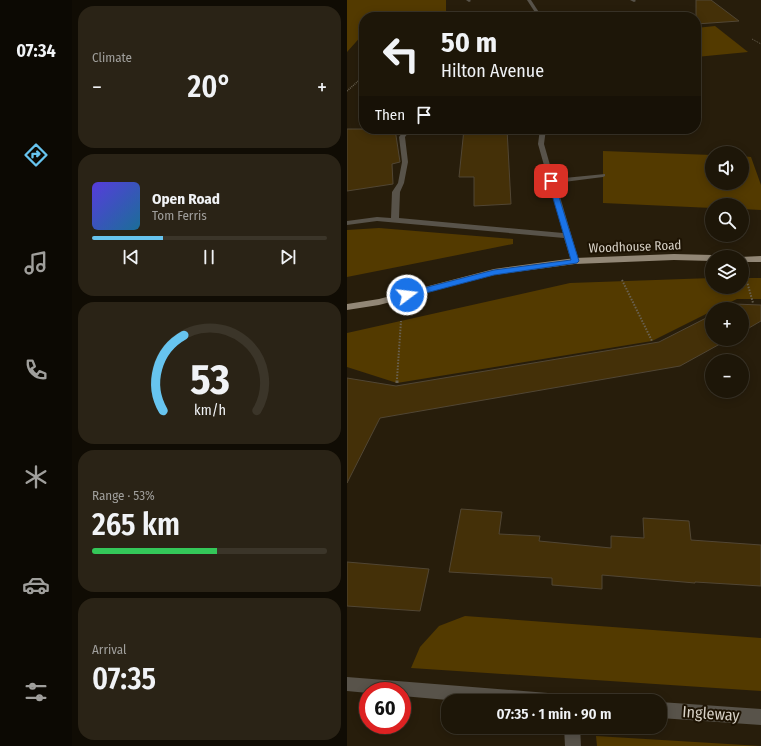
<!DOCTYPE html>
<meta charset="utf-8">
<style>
:root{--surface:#1d1608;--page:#2a2316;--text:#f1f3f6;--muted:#a09f9c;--line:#3b3529;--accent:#67c4ef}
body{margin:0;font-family:"Fira Sans Condensed",sans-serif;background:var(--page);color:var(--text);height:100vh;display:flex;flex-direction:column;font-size:15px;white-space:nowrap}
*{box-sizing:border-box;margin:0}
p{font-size:13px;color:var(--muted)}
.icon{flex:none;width:22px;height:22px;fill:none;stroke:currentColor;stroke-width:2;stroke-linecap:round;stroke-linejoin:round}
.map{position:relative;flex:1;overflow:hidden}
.panel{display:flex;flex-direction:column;gap:6px;padding:6px;background:#100c04;width:275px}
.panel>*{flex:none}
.banner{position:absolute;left:12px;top:12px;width:342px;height:122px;border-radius:16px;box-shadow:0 2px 10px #0003,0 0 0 1px var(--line);background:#1d1608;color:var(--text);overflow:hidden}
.tools{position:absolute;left:358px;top:146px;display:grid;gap:8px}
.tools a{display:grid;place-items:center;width:44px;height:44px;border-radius:50%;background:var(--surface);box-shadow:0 2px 10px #0003,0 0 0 1px var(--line);font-size:20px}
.speed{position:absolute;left:12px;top:682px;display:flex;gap:8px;font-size:20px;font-weight:700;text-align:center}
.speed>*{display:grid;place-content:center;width:52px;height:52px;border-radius:50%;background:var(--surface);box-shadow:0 2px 10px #0003,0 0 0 1px var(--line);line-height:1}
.speed .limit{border:6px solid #d22;background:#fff;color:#111}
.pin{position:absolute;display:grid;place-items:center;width:34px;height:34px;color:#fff;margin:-17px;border-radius:8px;box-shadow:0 2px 6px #0006}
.me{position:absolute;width:44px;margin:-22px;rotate:75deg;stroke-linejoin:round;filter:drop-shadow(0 0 3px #0008)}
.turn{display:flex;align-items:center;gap:14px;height:84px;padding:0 16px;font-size:18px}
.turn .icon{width:52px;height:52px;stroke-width:2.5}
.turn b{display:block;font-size:28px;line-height:34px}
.then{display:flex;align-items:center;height:38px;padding:0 16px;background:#0003;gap:8px;font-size:15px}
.big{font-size:30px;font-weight:600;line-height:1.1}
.panel .tile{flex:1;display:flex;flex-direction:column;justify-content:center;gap:6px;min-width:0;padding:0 14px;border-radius:16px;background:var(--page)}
.panel .dial{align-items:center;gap:0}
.dial svg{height:104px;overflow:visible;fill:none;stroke:var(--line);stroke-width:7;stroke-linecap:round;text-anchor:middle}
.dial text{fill:var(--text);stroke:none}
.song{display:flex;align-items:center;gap:12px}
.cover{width:48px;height:48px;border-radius:6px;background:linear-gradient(135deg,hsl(250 70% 55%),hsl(200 70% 35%))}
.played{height:4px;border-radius:2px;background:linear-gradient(90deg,var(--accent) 30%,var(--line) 30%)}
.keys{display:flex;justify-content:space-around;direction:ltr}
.heat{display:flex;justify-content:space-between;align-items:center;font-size:22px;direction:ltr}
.charge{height:6px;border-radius:3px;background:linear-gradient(90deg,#34c759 53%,var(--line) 0)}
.trip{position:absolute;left:94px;top:694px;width:226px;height:40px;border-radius:16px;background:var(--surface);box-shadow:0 2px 10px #0003,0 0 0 1px var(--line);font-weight:600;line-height:40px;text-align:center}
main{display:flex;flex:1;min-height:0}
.tabs{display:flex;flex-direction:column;width:72px;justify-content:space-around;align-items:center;background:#0c0903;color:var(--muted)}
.tabs .icon{width:28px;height:28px}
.tabs .selected{color:var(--accent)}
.tabs b{font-size:18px;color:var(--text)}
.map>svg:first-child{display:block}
</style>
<main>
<nav class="tabs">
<b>07:34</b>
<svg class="icon selected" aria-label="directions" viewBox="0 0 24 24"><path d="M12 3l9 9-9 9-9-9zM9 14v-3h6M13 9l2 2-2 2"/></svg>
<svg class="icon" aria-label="music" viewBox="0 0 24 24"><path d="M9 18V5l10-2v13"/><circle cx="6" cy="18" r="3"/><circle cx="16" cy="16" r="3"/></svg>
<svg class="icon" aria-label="phone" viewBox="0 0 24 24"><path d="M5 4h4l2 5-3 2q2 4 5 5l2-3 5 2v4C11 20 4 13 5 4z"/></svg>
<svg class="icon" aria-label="climate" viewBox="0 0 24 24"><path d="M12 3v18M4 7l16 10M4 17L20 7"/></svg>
<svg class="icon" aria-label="car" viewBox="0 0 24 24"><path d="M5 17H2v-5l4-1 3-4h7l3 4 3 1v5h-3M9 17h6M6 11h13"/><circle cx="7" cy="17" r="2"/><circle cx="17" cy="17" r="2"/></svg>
<svg class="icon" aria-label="filters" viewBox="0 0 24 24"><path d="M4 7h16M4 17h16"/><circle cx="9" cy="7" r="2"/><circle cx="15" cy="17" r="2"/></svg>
</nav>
<section class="panel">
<div class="tile"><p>Climate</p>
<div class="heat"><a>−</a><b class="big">20°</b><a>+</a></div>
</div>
<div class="tile">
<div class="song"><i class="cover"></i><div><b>Open Road</b><p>Tom Ferris</p></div></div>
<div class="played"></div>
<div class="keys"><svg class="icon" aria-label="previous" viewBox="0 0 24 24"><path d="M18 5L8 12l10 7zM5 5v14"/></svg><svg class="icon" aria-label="pause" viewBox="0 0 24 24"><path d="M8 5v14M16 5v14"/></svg><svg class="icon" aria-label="next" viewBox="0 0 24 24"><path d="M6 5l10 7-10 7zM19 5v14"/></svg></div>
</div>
<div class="tile dial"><svg viewBox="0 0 100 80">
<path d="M14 69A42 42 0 1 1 86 69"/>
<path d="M14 69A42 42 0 0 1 30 11" stroke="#67c4ef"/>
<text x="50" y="56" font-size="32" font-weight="700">53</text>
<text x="50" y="72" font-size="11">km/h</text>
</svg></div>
<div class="tile"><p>Range · 53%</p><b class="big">265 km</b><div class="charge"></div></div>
<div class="tile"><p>Arrival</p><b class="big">07:35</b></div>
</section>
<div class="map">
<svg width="414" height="746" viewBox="0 0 414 746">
<rect width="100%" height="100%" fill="#271d0b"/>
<g fill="#533a00">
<path d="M0,0h99v17h-82v16l-17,19z"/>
<path d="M368,26l33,26 -52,5v-29z"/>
<path d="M256,151l109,4v28h30v-27l9,1 10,28v25l-19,-1v-4h-30v3l-109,-5z"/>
<path d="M32,228l134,11v5l-166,33v-47z"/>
<path d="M365,278v9h30v-9h19v21h-24l-21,10h-4v2l-60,30 -255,42 -50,-16v-34l223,-50z"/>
<path d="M118,616l296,22v53l-350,-23 9,-21 19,-21z"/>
<path d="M249,736l165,10h-164z"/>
</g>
<g fill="#443008" stroke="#514634">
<path d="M349,0h15l28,21 -43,3z"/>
<path d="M0,129h48l5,33 -8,2 1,20 -46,7z"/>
<path d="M117,129h43l4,75 -37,2v-29h-15z"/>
<path d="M387,304l27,1v16l-19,11v-23h-18z"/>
<path d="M365,315v24h17l-49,27 -300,52 -33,65v-105l49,8 263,-44z"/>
<path d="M114,509l41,3 -3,22 41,2 -1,5 72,7v-12l33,2 -1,-20 46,3 2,19 70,5v41l-66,-4v1l-93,-8v14l-50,-4v-7l-103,-6z"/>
<path d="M0,562l82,7 -9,42 -73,-5z"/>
</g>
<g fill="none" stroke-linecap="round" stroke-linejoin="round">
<path stroke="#696151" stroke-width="1" stroke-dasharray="1 1" stroke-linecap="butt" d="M405,39l9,5"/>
<path stroke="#696151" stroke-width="1.5" stroke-dasharray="1 1" stroke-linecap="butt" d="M0,91l17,-15"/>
<g stroke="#696151" stroke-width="2" stroke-dasharray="1.5 1.5" stroke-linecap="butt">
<path d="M399,278l7,25"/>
<path d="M275,280l30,61"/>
<path d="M50,379l4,-58"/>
</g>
<path stroke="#696151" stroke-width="3" stroke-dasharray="2.5 2.5" stroke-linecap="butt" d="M50,383v-5"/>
<g fill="#58534a" fill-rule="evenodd">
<path d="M119,0h4l1,1 -2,1z"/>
<path d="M180,0h4l11,17h-4z"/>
<path d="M283,0h5l1,1 -2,1z"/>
<path d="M58,129h6l-6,8 3,25 -4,21 -4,9 -1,26 164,15 -25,-89 2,-15h6l-2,15 10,35 51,-5v2l-2,1 -47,6 23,78 -1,2h-6l-1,-2 -7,-23 -187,-17 -30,4v-4l30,-4 14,1 1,-26 6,-9 4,-21 -3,-25z"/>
<path d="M0,677l201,16 5,3 3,5h-97l-57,-5v-5h-34v2l-21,-2z"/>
<path d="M313,702l101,7v16l-101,-7z"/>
<path d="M217,727h16l1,19h-16z"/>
</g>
<g fill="#928776" fill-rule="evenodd">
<path d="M327,254l38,1 3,2h-3v4l-38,-1 -99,4 -81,11 -115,30 -32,5v-6l32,-5 115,-30 81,-11z"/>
<path d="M414,256v6h-19v-5h-2z"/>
</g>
</g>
<path fill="#1a73e8" stroke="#114b97" d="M202,179l5,2 25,80 -2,2 -83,12 -87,23 -3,-1v-4l90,-23 77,-10 -23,-79z"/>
<g text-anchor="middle" stroke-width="4" stroke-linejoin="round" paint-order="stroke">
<g font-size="13" fill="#d7d1c6" stroke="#1d1303">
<text transform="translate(288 246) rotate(-2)" y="5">Woodhouse Road</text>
</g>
<g font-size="16" fill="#d7d1c6" stroke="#1d1303">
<text transform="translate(364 713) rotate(4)" y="6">Ingleway</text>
</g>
</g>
</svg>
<div class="tools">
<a><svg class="icon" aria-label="sound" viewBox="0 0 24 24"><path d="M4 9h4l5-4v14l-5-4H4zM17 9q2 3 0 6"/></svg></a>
<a><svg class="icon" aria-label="search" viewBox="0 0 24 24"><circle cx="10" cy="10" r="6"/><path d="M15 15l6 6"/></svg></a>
<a><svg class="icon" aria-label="layers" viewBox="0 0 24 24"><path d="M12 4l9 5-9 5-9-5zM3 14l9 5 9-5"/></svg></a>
<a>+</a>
<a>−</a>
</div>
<div class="speed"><div class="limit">60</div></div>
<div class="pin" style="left:204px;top:181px;background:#d93025"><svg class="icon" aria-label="arrive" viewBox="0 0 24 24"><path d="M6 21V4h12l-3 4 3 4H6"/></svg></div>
<svg class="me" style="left:60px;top:295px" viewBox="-20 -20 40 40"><circle r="17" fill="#1a73e8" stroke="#fff" stroke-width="3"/><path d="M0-11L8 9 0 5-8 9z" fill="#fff"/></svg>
<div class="trip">07:35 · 1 min · 90 m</div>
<div class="banner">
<div class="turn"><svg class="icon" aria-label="left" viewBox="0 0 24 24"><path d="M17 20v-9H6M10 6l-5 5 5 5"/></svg><div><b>50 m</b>Hilton Avenue</div></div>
<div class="then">Then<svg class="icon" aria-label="arrive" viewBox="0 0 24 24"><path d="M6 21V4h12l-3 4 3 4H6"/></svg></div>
</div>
</div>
</main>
